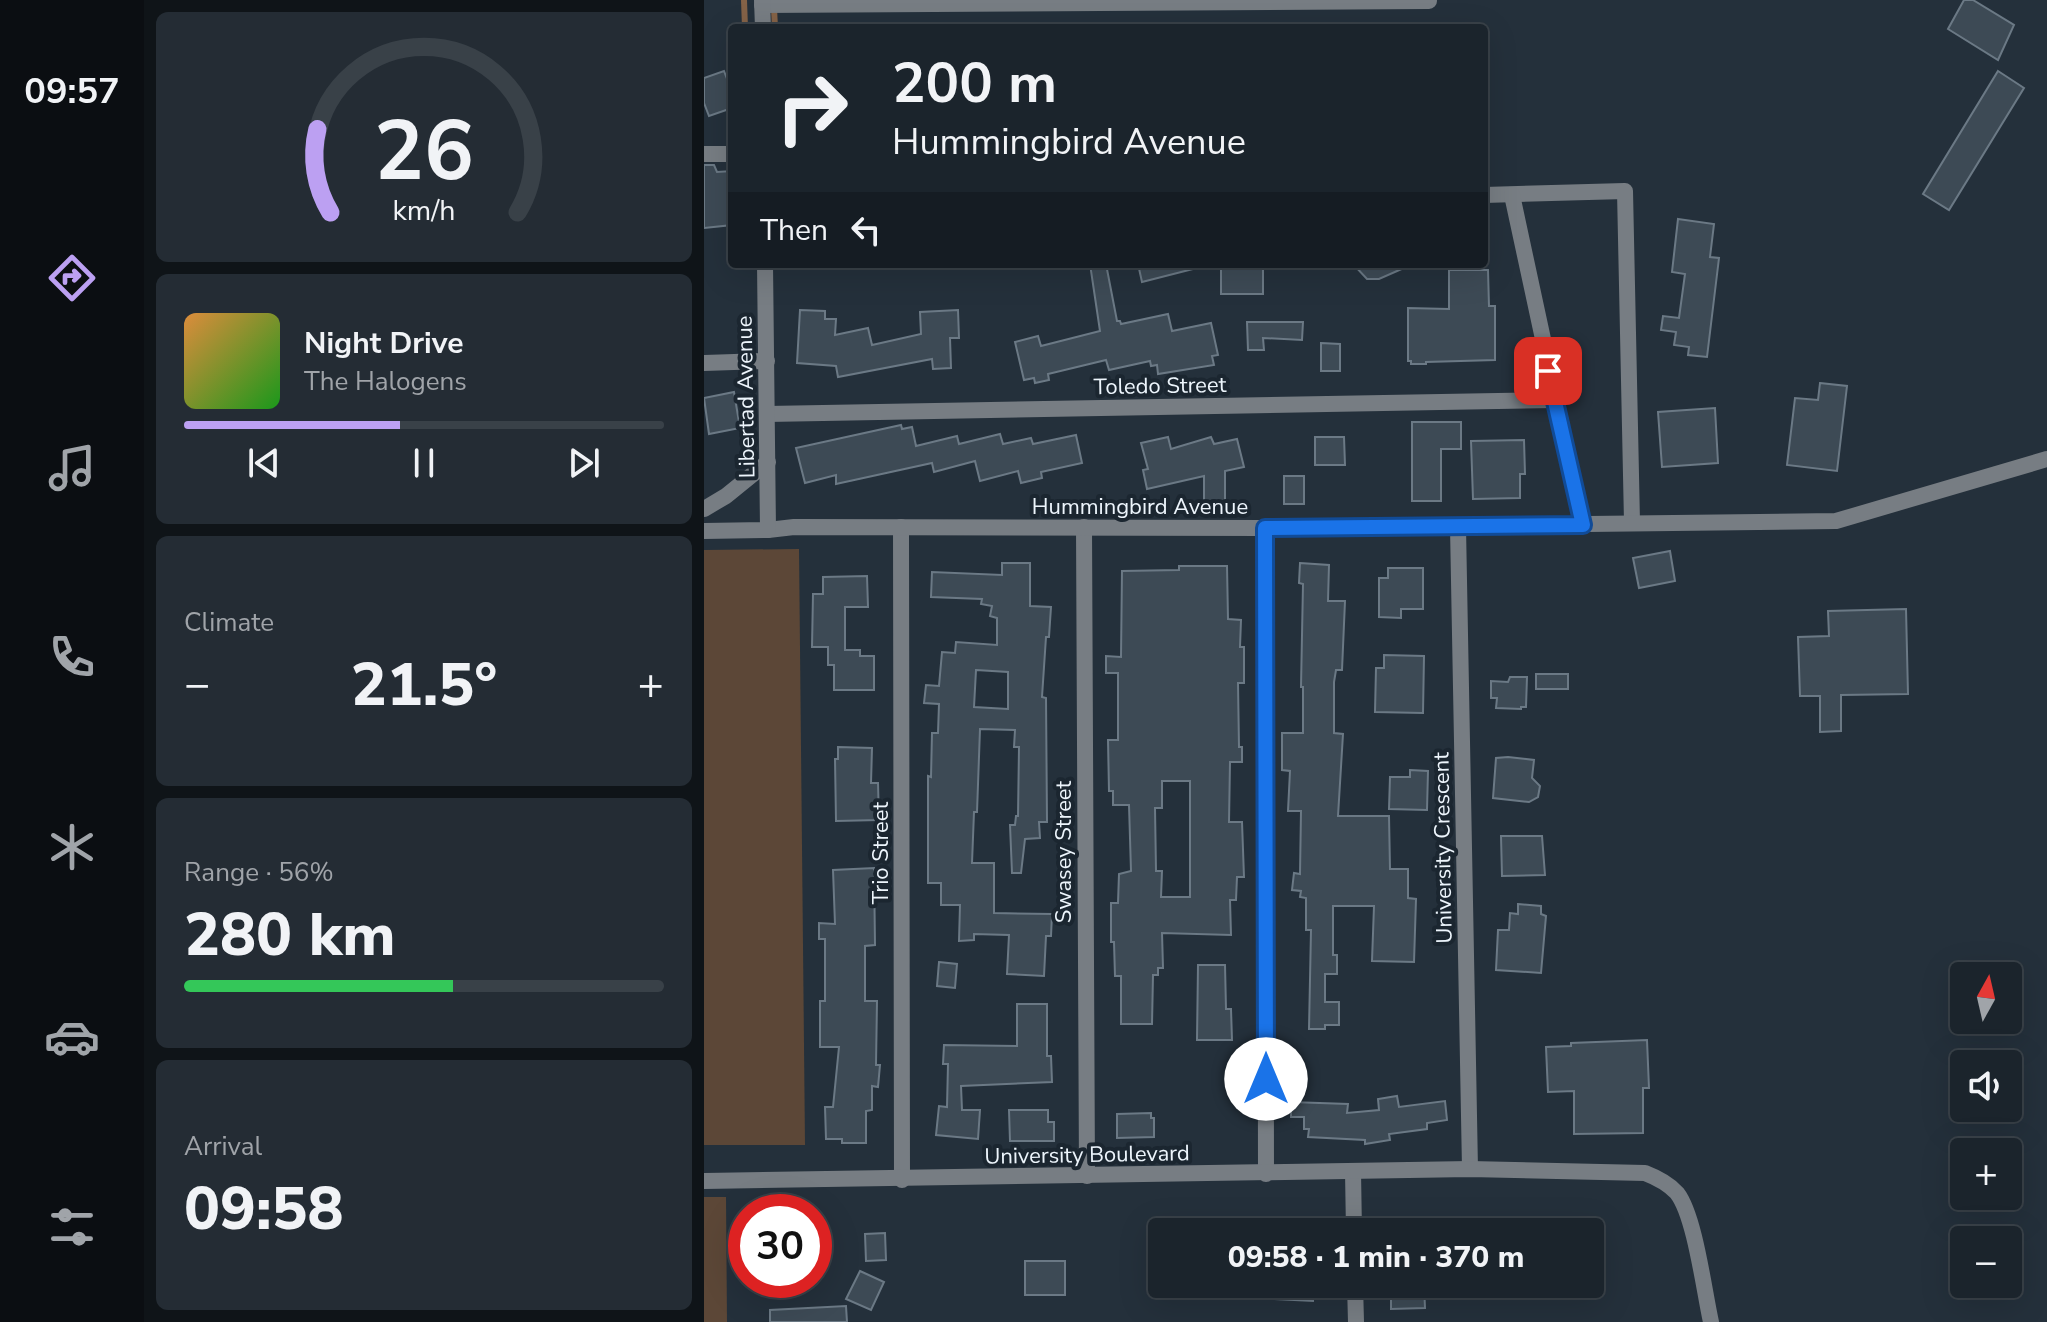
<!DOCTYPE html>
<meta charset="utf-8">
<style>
:root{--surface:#1b242c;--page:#242c34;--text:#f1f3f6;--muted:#a0a4a9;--line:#394148;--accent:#bca0f2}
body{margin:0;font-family:"Nunito Sans",sans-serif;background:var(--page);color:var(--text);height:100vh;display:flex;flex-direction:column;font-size:30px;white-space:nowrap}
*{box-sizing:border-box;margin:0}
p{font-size:26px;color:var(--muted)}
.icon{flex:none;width:44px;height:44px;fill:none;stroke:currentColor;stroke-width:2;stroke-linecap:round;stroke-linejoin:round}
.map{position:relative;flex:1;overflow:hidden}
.panel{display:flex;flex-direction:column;gap:12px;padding:12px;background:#0f1418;width:560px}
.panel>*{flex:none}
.top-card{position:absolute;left:24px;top:24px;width:760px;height:244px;border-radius:8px;box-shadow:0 8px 32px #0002,0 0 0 2px var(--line);background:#1b242c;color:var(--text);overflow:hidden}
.needle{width:52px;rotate:8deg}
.buttons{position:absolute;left:1246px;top:962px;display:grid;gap:16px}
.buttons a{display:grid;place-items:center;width:72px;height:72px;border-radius:8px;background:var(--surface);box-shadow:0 8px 32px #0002,0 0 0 2px var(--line);font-size:40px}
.speed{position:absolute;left:24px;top:1194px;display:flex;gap:16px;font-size:40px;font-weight:700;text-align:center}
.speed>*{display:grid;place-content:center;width:104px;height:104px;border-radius:50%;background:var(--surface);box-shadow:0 8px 32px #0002,0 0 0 2px var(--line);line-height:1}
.speed .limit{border:12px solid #d22;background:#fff;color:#111}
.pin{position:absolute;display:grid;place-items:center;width:68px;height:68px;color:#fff;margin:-34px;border-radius:16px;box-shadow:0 4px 12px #0006}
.me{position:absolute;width:88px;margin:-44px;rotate:0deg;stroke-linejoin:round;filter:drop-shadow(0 0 6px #0008)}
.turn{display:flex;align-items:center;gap:28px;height:168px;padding:0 32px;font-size:36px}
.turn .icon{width:104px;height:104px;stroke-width:2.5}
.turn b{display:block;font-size:56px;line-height:68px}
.then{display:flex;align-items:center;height:76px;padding:0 32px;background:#0003;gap:16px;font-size:30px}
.big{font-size:60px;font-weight:800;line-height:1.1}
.panel .tile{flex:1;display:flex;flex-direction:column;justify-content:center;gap:12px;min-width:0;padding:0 28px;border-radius:12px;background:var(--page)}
.panel .dial{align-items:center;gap:0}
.dial svg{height:208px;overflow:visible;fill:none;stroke:var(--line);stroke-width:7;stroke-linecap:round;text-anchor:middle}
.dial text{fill:var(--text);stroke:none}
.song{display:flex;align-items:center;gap:24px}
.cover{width:96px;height:96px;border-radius:12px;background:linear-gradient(135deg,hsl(30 70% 55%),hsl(120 70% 35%))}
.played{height:8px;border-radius:4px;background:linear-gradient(90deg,var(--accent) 45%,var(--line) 45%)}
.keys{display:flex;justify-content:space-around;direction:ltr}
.heat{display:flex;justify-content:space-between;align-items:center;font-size:44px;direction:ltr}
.charge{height:12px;border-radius:6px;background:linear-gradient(90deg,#34c759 56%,var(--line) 0)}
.trip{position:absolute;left:444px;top:1218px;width:456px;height:80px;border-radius:8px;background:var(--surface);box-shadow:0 8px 32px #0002,0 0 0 2px var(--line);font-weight:800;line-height:80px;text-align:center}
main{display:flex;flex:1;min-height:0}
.menu{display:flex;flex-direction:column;width:144px;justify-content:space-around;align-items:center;background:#0b0e12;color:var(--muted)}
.menu .icon{width:56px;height:56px}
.menu .on{color:var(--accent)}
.menu b{font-size:36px;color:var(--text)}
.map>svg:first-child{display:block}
</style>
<main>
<nav class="menu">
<b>09:57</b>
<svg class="icon on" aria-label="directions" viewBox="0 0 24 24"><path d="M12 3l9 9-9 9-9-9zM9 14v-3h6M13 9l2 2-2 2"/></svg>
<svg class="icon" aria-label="music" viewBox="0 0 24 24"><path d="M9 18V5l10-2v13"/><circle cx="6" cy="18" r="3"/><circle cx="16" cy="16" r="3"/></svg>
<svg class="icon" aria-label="phone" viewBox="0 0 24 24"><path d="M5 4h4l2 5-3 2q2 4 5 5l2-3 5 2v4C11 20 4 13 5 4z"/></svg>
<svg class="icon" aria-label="climate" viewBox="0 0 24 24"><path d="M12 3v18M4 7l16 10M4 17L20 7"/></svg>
<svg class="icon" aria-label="car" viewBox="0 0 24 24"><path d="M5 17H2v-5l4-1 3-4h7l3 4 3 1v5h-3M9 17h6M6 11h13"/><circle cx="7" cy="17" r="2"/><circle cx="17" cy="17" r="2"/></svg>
<svg class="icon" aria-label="filters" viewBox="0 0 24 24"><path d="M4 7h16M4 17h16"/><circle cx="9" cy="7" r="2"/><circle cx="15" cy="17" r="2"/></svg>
</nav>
<section class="panel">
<div class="tile dial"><svg viewBox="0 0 100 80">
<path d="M14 69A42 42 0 1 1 86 69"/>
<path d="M14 69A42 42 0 0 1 9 37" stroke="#bca0f2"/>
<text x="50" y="56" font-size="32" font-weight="700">26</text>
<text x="50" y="72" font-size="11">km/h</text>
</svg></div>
<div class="tile">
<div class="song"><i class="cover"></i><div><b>Night Drive</b><p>The Halogens</p></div></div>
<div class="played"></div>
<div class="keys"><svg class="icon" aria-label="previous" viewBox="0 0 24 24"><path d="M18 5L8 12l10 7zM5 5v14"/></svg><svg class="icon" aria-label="pause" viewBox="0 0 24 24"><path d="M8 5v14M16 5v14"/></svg><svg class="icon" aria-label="next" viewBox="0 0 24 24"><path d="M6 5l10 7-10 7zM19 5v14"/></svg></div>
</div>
<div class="tile"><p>Climate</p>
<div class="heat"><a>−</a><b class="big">21.5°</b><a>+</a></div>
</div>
<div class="tile"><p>Range · 56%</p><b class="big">280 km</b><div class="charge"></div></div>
<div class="tile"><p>Arrival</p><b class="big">09:58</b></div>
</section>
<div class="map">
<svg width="1343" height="1322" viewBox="0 0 1343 1322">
<rect width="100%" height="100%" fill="#24303b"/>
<g fill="#5c4737">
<path d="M95,549l6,596h-101v-595z"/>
<path d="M0,1197h22l1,125h-23z"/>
</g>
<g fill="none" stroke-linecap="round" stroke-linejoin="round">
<g stroke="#846247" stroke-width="6">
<path d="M40,0l1,28"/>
<path d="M70,8l1,20"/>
</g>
</g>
<g fill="#3d4a55" stroke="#6b7985" stroke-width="2" fill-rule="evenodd">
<path d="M1260,0h9l41,25 -16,35 -50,-31z"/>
<path d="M20,71l8,21v16l-23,8 -5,-13v-25z"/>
<path d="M1294,71l26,17 -75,122 -26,-16z"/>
<path d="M0,165h10l3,7 15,-1v54l-28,3z"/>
<path d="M974,219l36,5 -4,33 9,1 -12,99 -19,-2 1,-8 -15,-2 2,-13 -15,-2 2,-14 16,2 6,-44 -13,-2z"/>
<path d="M386,264h16l11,57h3l1,3 47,-10 4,17 39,-8 7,32 -6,1 2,9 -56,9 -1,-9 -6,1 -1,-5 -41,9 -3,-10 -58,14 1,6 -14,3 -1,-5 -10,2 -9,-38 23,-6 3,10 59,-15z"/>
<path d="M434,264h54l1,5 -51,13z"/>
<rect x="517" y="264" width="42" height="30"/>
<path d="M649,264h60l-34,15h-12z"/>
<path d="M745,270h39l1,36h6v54l-69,2v2h-15v-3h-3v-53l41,1z"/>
<path d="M96,310l25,1v8h11l-1,16 33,-7 4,17 49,-11 -1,-22 38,-2 1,28h-9l1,30 -18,1 -1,-10 -94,18 -2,-11 -39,-3z"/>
<path d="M543,322h56l-1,18 -39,-2 1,12h-16z"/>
<path d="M617,343l19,1v27h-19z"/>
<path d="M1116,383l27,3 -10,85 -50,-6 8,-67 23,2z"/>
<path d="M30,392l6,36 -31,6 -5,-36z"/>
<path d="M1011,408l3,55 -56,4 -4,-55z"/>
<path d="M708,422h49v27h-20v52h-29z"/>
<path d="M197,425l1,4 10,-2 4,19 41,-10 2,8 41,-10 3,10 28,-6 2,6 43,-9 6,28 -41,9 1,6 -21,5 -3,-12 -38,10 -5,-20 -41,11 -2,-9 -96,21v-9l-31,8 -9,-35z"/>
<path d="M464,437l3,12 40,-12 3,7 23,-5 7,28 -19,4v36h-21v-31l-57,13 -4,-19 5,-1 -7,-26z"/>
<path d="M611,437h29l1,28h-30z"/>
<path d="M820,440l1,34h-5v24l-47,1 -2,-58z"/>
<rect x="580" y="476" width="20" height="28"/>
<path d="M966,551l5,30 -36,7 -6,-30z"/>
<path d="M298,563h28v43l21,1 -2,30h-3l-4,60 4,1 1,124h-8l1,16 -15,1 -4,34h-9l-2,-48h5l1,-9h2l1,-69h-5l1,-17 -35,-1 -3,83h-3l-2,51h22v50l58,1 -1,22h-5l-2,40 -37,-2 2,-39 -35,-1v6l-15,1 1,-36h-19v-22h-13v-107l3,1 1,-44h6l1,-29 -15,-1 2,-18 13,1 3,-34 13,1 1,-11 41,3v-27l-7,-2 2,-10 -11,-2 1,-5 -51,-2 1,-25 70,3zM272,670l32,2v37l-34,-2z"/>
<path d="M596,563l29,2 -1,36h17l-3,69h-6l-2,12v51l9,1 -5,82h51l1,53h18v29l8,1 -2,63 -42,-1 2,-55h-41v49h4v19h-12v28h14v23h-14v4h-16l2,-99h-5v-32l-6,-1 1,-6 -9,-1 2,-17 6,1 1,-63h-13l2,-40 -8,-1v-37h21v-46h-2l2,-103 -4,-1z"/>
<path d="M475,566h48l1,53 13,1 -1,27h4v36h-6l1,64h3v15h-12l-1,60h13l2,55h-7l-1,23h-6l1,35 -69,-2 1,35h-5v7h-5l-1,49h-31v-48h-6l-1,-34h-3v-39h7l1,-29 12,-3 -2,-66h-16v-14h-4l-1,-51h10v-67h-12v-17l15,1 1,-86 57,-1zM458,781h28v116h-29l1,-26h-6l-1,-63h7z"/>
<path d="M684,568h35v41h-22v9l-22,-1v-39h9z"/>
<path d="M163,576l1,31h-23v43h15v6h14v34h-40v-25h-6v-18h-16l1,-53h10v-17z"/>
<path d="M1202,609l2,85 -67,1v36l-21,1v-36h-20l-2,-59 31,-1 -1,-25z"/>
<path d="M680,655l40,1 -1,57 -48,-1 1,-44h8z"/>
<rect x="832" y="674" width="32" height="15"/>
<path d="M806,677h17l-1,30h-5v2l-25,-1 1,-10h-6v-17l17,1z"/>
<path d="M134,747l34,1 -1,35h7l1,37 -43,1 -1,-62h3z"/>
<path d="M804,757l26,3 -2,18 8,8 -2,11 -9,5 -36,-4 3,-40z"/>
<path d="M706,770l18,1 -1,39 -38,-1 1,-32h20z"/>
<path d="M797,836h41l3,39 -43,1z"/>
<path d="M170,868l1,77 -10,1v55h12l-1,64h4l-2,22 -6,-1v24l-6,1v32h-24v-4h-16l-1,-32h8l6,-60h-19v-46h5v-62h-6v-16l16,1 -2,-54z"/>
<path d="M814,904l23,2v8l5,2 -5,57 -45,-3 2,-40h11l1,-17 8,1z"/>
<path d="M235,962l18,2 -2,24 -18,-2z"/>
<path d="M494,965h27l1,44h5l1,31h-35z"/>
<path d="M313,1004h30v52h4l1,26 -91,4 1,24h18l-2,29 -42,-4 3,-29 8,1 1,-43h-5l1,-19 73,1z"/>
<path d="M943,1040l2,48h-6v45l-69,1v-43l-26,1 -2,-45 25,-1v-3z"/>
<path d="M693,1096l2,11 46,-6 2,19 -20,3v6l-38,5 1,6 -25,4v-4l-57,-3 1,-8h-5v-12h-13v-15l57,2 -1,9 32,-3 -1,-11z"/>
<path d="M305,1110h39v12h6v19h-44z"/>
<path d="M447,1113v5h3v19l-37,1v-24z"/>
<path d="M181,1233l1,27 -20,1 -1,-27z"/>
<rect x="321" y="1261" width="40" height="34"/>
<path d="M156,1271l24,11 -13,28 -25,-11z"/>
<path d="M572,1284h38l-1,17 -38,-2z"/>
<path d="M687,1284h33l1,24 -34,1z"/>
<path d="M142,1306l1,16h-77v-12z"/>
</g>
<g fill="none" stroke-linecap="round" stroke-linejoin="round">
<g stroke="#777d83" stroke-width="16">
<path d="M58,5l667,-4"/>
<path d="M0,154h28"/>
<path d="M780,195l141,-4 7,331"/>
<path d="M808,195l71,330"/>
<path d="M0,363l63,-2"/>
<path d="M63,414l787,-14"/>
<path d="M197,527l1,653"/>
<path d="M380,527l3,649"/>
<path d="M754,527l12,642"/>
<path d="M561,528l1,646"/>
<path d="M64,530l26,-3 471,1 571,-7 211,-62"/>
<path d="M649,1171l1,61"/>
<path d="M0,1181l766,-12 175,4c13,5 23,10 32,20 18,23 27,98 34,129"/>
<path d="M651,1284l1,38"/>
</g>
<g stroke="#777d83" stroke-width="16">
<path d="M58,0l1,28"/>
<path d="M0,509l22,-13 42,-34"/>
<path d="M0,531l64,-1 -3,-266"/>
</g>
</g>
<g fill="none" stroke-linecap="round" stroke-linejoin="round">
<defs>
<path id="route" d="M562,1079l-1,-551 318,-3 -35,-154"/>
</defs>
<use href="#route" stroke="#114b97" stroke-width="20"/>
<use href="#route" stroke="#1a73e8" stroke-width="14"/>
</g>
<g text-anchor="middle" stroke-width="8" stroke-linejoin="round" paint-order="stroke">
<g font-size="22" fill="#edf5fc" stroke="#1b2630">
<text transform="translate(456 385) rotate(-1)" y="8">Toledo Street</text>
<text transform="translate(41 397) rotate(-91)" y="8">Libertad Avenue</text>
<text x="436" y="514">Hummingbird Avenue</text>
<text transform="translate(738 848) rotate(-91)" y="8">University Crescent</text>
<text transform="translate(359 852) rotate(-90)" y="8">Swasey Street</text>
<text transform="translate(176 853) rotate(-90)" y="8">Trio Street</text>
<text transform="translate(383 1154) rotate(-1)" y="8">University Boulevard</text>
</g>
</g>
</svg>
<div class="buttons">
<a><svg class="needle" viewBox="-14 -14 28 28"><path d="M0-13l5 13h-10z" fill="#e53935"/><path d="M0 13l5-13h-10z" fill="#a0a4a9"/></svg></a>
<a><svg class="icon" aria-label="sound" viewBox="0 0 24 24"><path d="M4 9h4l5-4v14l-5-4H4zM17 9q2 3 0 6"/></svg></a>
<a>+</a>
<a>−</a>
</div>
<div class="speed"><div class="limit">30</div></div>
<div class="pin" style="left:844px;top:371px;background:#d93025"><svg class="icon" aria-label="arrive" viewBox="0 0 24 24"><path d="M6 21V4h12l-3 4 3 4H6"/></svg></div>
<svg class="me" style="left:562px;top:1079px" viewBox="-20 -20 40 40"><circle r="19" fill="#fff"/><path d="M0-13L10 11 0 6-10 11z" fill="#1a73e8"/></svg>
<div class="trip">09:58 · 1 min · 370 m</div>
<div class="top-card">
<div class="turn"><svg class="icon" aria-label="right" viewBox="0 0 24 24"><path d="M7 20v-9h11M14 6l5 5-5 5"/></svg><div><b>200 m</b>Hummingbird Avenue</div></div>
<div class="then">Then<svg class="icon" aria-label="left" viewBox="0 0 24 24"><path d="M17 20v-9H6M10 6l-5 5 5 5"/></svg></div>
</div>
</div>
</main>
